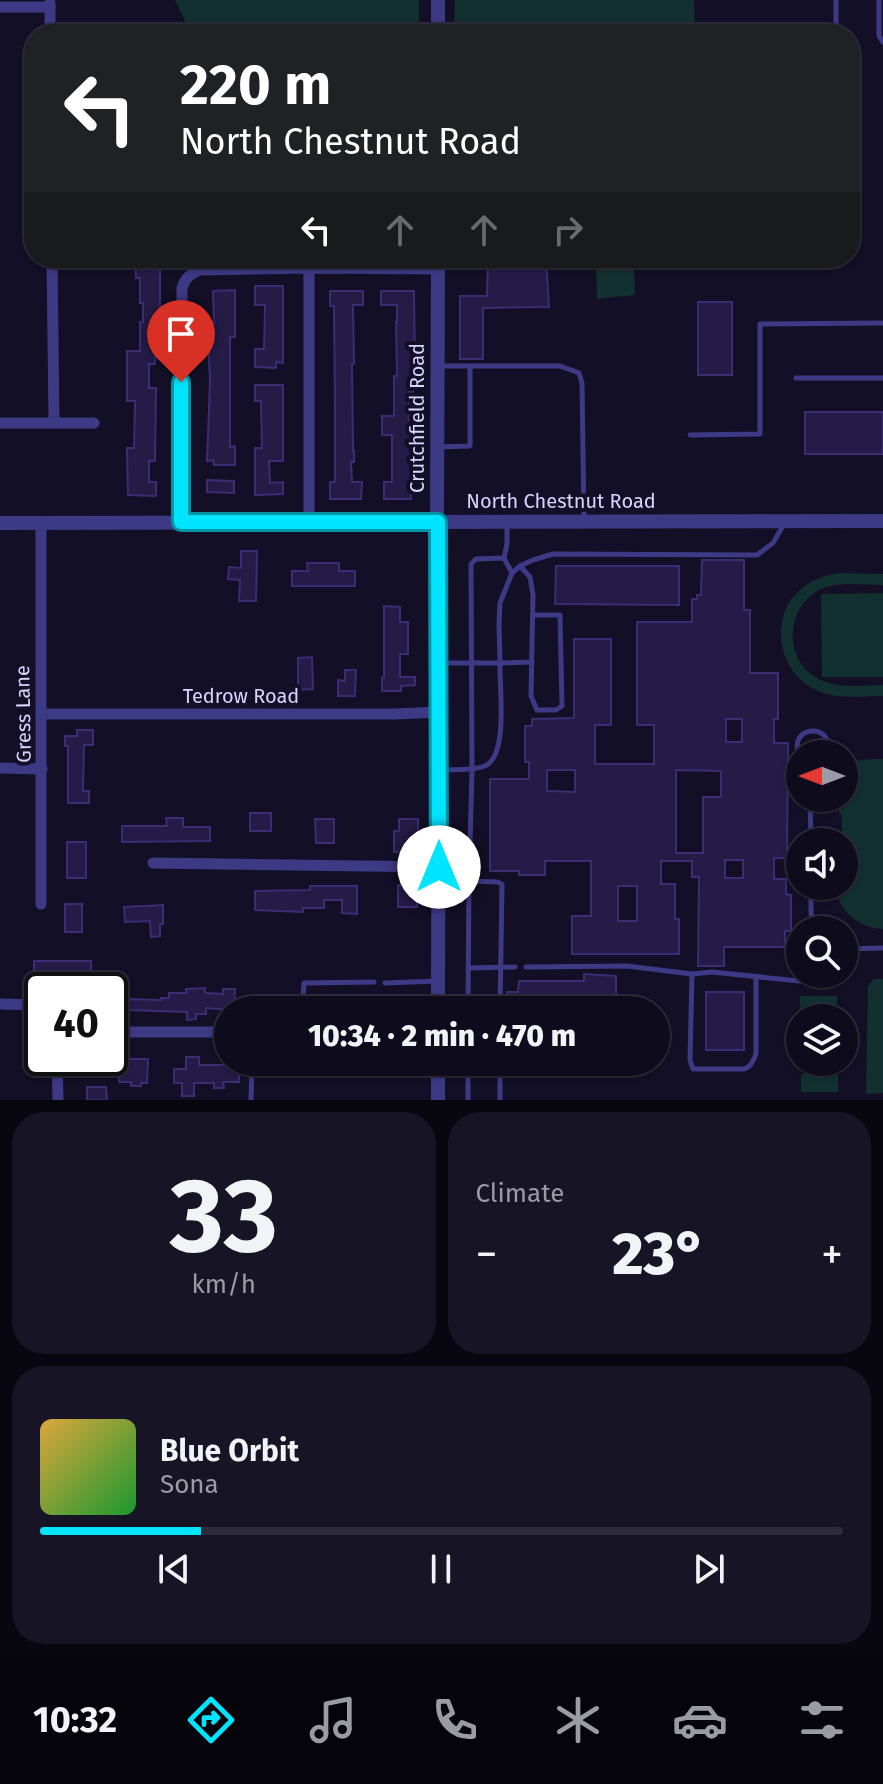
<!DOCTYPE html>
<meta charset="utf-8">
<style>
:root{--surface:#0e0b1c;--page:#171425;--text:#f1f3f6;--muted:#9b9ba3;--line:#2e2b3b;--accent:#00e5ff}
body{margin:0;font-family:"Fira Sans",sans-serif;background:var(--page);color:var(--text);height:100vh;display:flex;flex-direction:column;font-size:30px;white-space:nowrap}
*{box-sizing:border-box;margin:0}
p{font-size:26px;color:var(--muted)}
.icon{flex:none;width:44px;height:44px;fill:none;stroke:currentColor;stroke-width:2;stroke-linecap:round;stroke-linejoin:round}
.map{position:relative;height:1100px;overflow:hidden}
.sheet{display:flex;flex-direction:column;gap:12px;padding:12px;background:#08060f;flex:1}
.sheet>*{flex:none}
.top-card{position:absolute;left:24px;top:24px;width:836px;height:244px;border-radius:32px;box-shadow:0 2px 6px #0004,0 0 0 2px var(--line);background:#202124;color:#fff;overflow:hidden}
.needle{width:52px;rotate:270deg}
.buttons{position:absolute;left:786px;top:740px;display:grid;gap:16px}
.buttons a{display:grid;place-items:center;width:72px;height:72px;border-radius:50%;background:var(--surface);box-shadow:0 2px 6px #0004,0 0 0 2px var(--line);font-size:40px}
.speed{position:absolute;left:24px;top:972px;display:flex;gap:16px;font-size:40px;font-weight:700;text-align:center}
.speed>*{display:grid;place-content:center;width:104px;height:104px;border-radius:50%;background:var(--surface);box-shadow:0 2px 6px #0004,0 0 0 2px var(--line);line-height:1}
.speed .limit{border:4px solid #111;border-radius:12px;background:#fff;color:#111}
.pin{position:absolute;display:grid;place-items:center;width:68px;height:68px;color:#fff;margin:-82px -34px;border-radius:50% 50% 50% 0;rotate:-45deg;box-shadow:0 0 8px #0007}
.pin .icon{rotate:45deg}
.me{position:absolute;width:88px;margin:-44px;rotate:0deg;stroke-linejoin:round;filter:drop-shadow(0 0 6px #0008)}
.turn{display:flex;align-items:center;gap:28px;height:168px;padding:0 24px;font-size:36px}
.turn .icon{width:104px;height:104px;stroke-width:2.5}
.turn b{display:block;font-size:56px;line-height:68px}
.lanes{display:flex;align-items:center;height:76px;padding:0 24px;background:#0003;justify-content:center;gap:40px;direction:ltr}
.lanes .off{opacity:.35}
.big{font-size:60px;font-weight:800;line-height:1.1}
.sheet .tile{flex:1;display:flex;flex-direction:column;justify-content:center;gap:12px;min-width:0;padding:0 28px;border-radius:32px;background:var(--page)}
.sheet .dial{align-items:center;gap:0}
.dial b{font-size:104px;line-height:1}
.song{display:flex;align-items:center;gap:24px}
.cover{width:96px;height:96px;border-radius:12px;background:linear-gradient(135deg,hsl(40 70% 55%),hsl(130 70% 35%))}
.played{height:8px;border-radius:4px;background:linear-gradient(90deg,var(--accent) 20%,var(--line) 20%)}
.keys{display:flex;justify-content:space-around;direction:ltr}
.heat{display:flex;justify-content:space-between;align-items:center;font-size:44px;direction:ltr}
.sheet .tiles{flex:1;display:grid;gap:12px;grid-template-columns:1fr 1fr}
.tile:last-child{grid-column:span 2}
.trip{position:absolute;left:214px;top:996px;width:456px;height:80px;border-radius:40px;background:var(--surface);box-shadow:0 2px 6px #0004,0 0 0 2px var(--line);font-weight:800;line-height:80px;text-align:center}
.menu{display:flex;height:128px;justify-content:space-around;align-items:center;background:#06040b;color:var(--muted)}
.menu .icon{width:56px;height:56px}
.menu .current{color:var(--accent)}
.menu b{font-size:36px;color:var(--text)}
.map>svg:first-child{display:block}
</style>
<div class="map">
<svg width="883" height="1100" viewBox="0 0 883 1100">
<rect width="100%" height="100%" fill="#130f26"/>
<g fill="#12302f">
<path d="M175,0h244v34h-228z"/>
<path d="M455,0h239l1,34h-241z"/>
<path d="M596,258h197l-1,9h-158l1,28 -38,4z"/>
<path d="M838,573l45,1v11c-19,0 -44,-4 -62,4 -37,18 -38,74 0,91 19,9 42,5 62,5v11c-22,0 -47,4 -67,-6 -37,-17 -48,-71 -17,-99 11,-11 24,-15 39,-18z"/>
<path d="M883,593v84h-61l-1,-83z"/>
<path d="M883,759v170c-23,0 -47,-20 -47,-43h8v-44h-2v-27l-3,-1v-16h5v-38z"/>
<path d="M874,979h9v114l-17,1 2,-108z"/>
<rect x="800" y="996" width="37" height="17"/>
<path d="M801,1074l37,1v17h-37z"/>
</g>
<g fill="#241b47" stroke="#3b2d73" stroke-width="2" fill-rule="evenodd">
<path d="M135,258h16v9h9v74h-4l-1,23h-6v24h7l-1,73h-6v21h7v14l-28,-1 -1,-47h7l1,-47h-8v-50h13v-29h3v-19h-3v-25h-4z"/>
<path d="M488,258h58l3,49 -66,1v51h-23v-63h27z"/>
<path d="M255,286h28v77l-7,-1v6l-21,-1v-18h9l1,-44h-10z"/>
<path d="M235,290v47h-5v110l5,-1v19h-21l-1,-5 -6,1 3,-80 -3,-58h7l-1,-32z"/>
<path d="M330,291h33v14h-10l1,59h-2l1,87h1v11h-3l1,20h10l-1,17h-31v-17h5v-77l-1,-99h-4z"/>
<path d="M381,291h33l1,80h-2v21h-4v28h4l-2,79h-27v-17h8v-47h-10v-19h12v-40h3l-1,-54h1v-17h-16z"/>
<rect x="698" y="302" width="34" height="73"/>
<path d="M255,385h28v76h-14l1,22 13,-1v12l-28,1v-47h7l-1,-47h-6z"/>
<rect x="805" y="412" width="78" height="42"/>
<path d="M207,480l27,1v12l-27,-1z"/>
<path d="M241,551h16l-1,50h-17l1,-21 -12,-1 1,-12 12,1z"/>
<path d="M702,560h42v50h6v63h28v46h-4v24h14l-1,115h-13v21h12v15l5,1v36h-6v16h-61v19h-26l1,-89h-7v-16h-31v23h14v35h4v35h-107v-38h19v-55h-46v14h-26v-4h-29v-92h39v-17h-4v-36h7v-7l42,-1v-79h37v86h-16v39h59v-39h-17v-103h55v-23h5v-4h4zM726,719h16v23h-16zM547,770h28v22l-28,-1zM676,770l45,1v26h-18v56h-27zM725,860h18v18h-18zM618,886h19v35h-19z"/>
<path d="M307,563h32v8h16v15h-63v-15h16z"/>
<path d="M556,566h123v39l-124,-1z"/>
<path d="M384,606l16,1v15h8v32h-8v23h15v8l-14,1v5h-19v-13h2z"/>
<path d="M312,657l1,32 -15,1v-32z"/>
<path d="M345,670h11l-1,26h-17v-16l7,1z"/>
<path d="M77,730h16v15h-9l-1,46h6v12h-21v-57h-3v-10h12z"/>
<rect x="250" y="813" width="21" height="18"/>
<path d="M166,818h17v9h27v14l-88,1v-16h45z"/>
<path d="M315,819h19v24h-18z"/>
<path d="M399,819h19v28h-15v5h-9v-21h5z"/>
<rect x="67" y="842" width="19" height="36"/>
<rect x="398" y="885" width="19" height="22"/>
<path d="M310,886h47v28l-15,-1v-13h-18v8h-21v4l-48,-2v-19l55,-1z"/>
<rect x="65" y="904" width="17" height="28"/>
<path d="M163,905v19h-3v12l-9,1 -1,-16 -25,1 -1,-15z"/>
<path d="M34,961h57l1,29h-14l-1,-10 -43,-1z"/>
<path d="M584,974l32,2v34h-109v-18h11l1,-11h65z"/>
<path d="M205,988v5l18,1v-5h12l-1,21 -28,-2v6h-10v5l-9,1v-8l-61,-2 1,-11 34,1v-2h8v-5h17v-4z"/>
<rect x="706" y="992" width="38" height="58"/>
<path d="M186,1057h13v8h40v17h-16l1,6h-10v-5h-20v13h-12v-13h-8v-14h12z"/>
<path d="M120,1059h28l-1,24h-6v3h-10v-4h-12z"/>
<path d="M263,1062h22v9h-23z"/>
<path d="M87,1087h19l1,13h-20z"/>
</g>
<g fill="none" stroke-linecap="round" stroke-linejoin="round">
<g stroke="#3d3a85" stroke-width="5">
<path d="M836,0v34"/>
<path d="M879,0v36l4,6"/>
<path d="M470,366h90l19,7 3,10 2,137"/>
<path d="M796,378h87"/>
<path d="M690,435l70,-1v-110l123,-1"/>
<path d="M438,447l32,-1v-80h-30"/>
<path d="M504,558l3,-14v-22"/>
<path d="M520,566l10,11 3,18 -2,101 6,14h19l6,-4 -2,-91h-27"/>
<path d="M532,662l-32,1 -1,-39 1,-21 12,-30 8,-7 13,-6 20,-6 204,1 16,-12 11,-19"/>
<path d="M439,663h61c-1,23 9,92 -15,103 -12,5 -32,3 -45,4"/>
<path d="M800,756c-15,-30 36,-36 27,-2"/>
<path d="M810,798l1,44"/>
<path d="M469,881l3,-110 -1,-207 5,-5 28,-1 8,15"/>
<path d="M811,886v27l5,17"/>
<path d="M844,949l39,-1"/>
<path d="M526,967l101,-1 65,8 20,-2 87,9 16,-1 11,-6"/>
<path d="M469,968l46,-1"/>
<path d="M692,974l-2,86 3,9h51c7,-2 9,-8 12,-15v-78"/>
<path d="M385,983l53,-2"/>
<path d="M302,1010l2,-27 70,-1"/>
<path d="M468,1010l1,-129 28,1 5,2 -2,126"/>
<path d="M500,1062v38"/>
<path d="M251,1100l1,-38"/>
<path d="M468,1100v-38"/>
</g>
<g stroke="#3d3a85" stroke-width="11">
<path d="M50,3v31"/>
<path d="M0,7h50"/>
<path d="M52,258l2,165"/>
<path d="M0,423h94"/>
<path d="M309,521v-253"/>
<path d="M181,522l1,-234c3,-10 8,-14 18,-18l109,-2 129,1"/>
<path d="M41,523v381"/>
<path d="M41,714h354l45,-2"/>
<path d="M0,768l42,1"/>
<path d="M153,863l286,4"/>
<path d="M0,1004l42,1"/>
<path d="M110,1031l14,1h104"/>
<path d="M57,1058l1,42"/>
</g>
<g stroke="#3d3a85" stroke-width="14">
<path d="M438,34v-34"/>
<path d="M438,258l-1,253 2,24 -1,475"/>
<path d="M0,523l883,-2"/>
<path d="M438,1100v-38"/>
</g>
</g>
<g fill="none" stroke-linecap="round" stroke-linejoin="round">
<defs>
<path id="route" d="M181,382v140h257l1,345"/>
</defs>
<use href="#route" stroke="#0095a6" stroke-width="20"/>
<use href="#route" stroke="#00e5ff" stroke-width="14"/>
</g>
<g text-anchor="middle" stroke-width="8" stroke-linejoin="round" paint-order="stroke">
<g font-size="20" fill="#d9d4ff" stroke="#130f26">
<text transform="translate(417 418) rotate(-90)" y="7">Crutchfield Road</text>
<text x="561" y="508">North Chestnut Road</text>
<text x="241" y="703">Tedrow Road</text>
<text transform="translate(23 714) rotate(-91)" y="7">Gress Lane</text>
</g>
</g>
</svg>
<div class="buttons">
<a><svg class="needle" viewBox="-14 -14 28 28"><path d="M0-13l5 13h-10z" fill="#e53935"/><path d="M0 13l5-13h-10z" fill="#9b9ba3"/></svg></a>
<a><svg class="icon" aria-label="sound" viewBox="0 0 24 24"><path d="M4 9h4l5-4v14l-5-4H4zM17 9q2 3 0 6"/></svg></a>
<a><svg class="icon" aria-label="search" viewBox="0 0 24 24"><circle cx="10" cy="10" r="6"/><path d="M15 15l6 6"/></svg></a>
<a><svg class="icon" aria-label="layers" viewBox="0 0 24 24"><path d="M12 4l9 5-9 5-9-5zM3 14l9 5 9-5"/></svg></a>
</div>
<div class="speed"><div class="limit">40</div></div>
<div class="pin" style="left:181px;top:382px;background:#d93025"><svg class="icon" aria-label="arrive" viewBox="0 0 24 24"><path d="M6 21V4h12l-3 4 3 4H6"/></svg></div>
<svg class="me" style="left:439px;top:867px" viewBox="-20 -20 40 40"><circle r="19" fill="#fff"/><path d="M0-13L10 11 0 6-10 11z" fill="#00e5ff"/></svg>
<div class="trip">10:34 · 2 min · 470 m</div>
<div class="top-card">
<div class="turn"><svg class="icon" aria-label="left" viewBox="0 0 24 24"><path d="M17 20v-9H6M10 6l-5 5 5 5"/></svg><div><b>220 m</b>North Chestnut Road</div></div>
<div class="lanes"><svg class="icon" aria-label="left" viewBox="0 0 24 24"><path d="M17 20v-9H6M10 6l-5 5 5 5"/></svg><svg class="icon off" aria-label="ahead" viewBox="0 0 24 24"><path d="M12 20V5M6 11l6-6 6 6"/></svg><svg class="icon off" aria-label="ahead" viewBox="0 0 24 24"><path d="M12 20V5M6 11l6-6 6 6"/></svg><svg class="icon off" aria-label="right" viewBox="0 0 24 24"><path d="M7 20v-9h11M14 6l5 5-5 5"/></svg></div>
</div>
</div>
<section class="sheet">
<div class="tiles">
<div class="tile dial"><b>33</b><p>km/h</p></div>
<div class="tile"><p>Climate</p>
<div class="heat"><a>−</a><b class="big">23°</b><a>+</a></div>
</div>
<div class="tile">
<div class="song"><i class="cover"></i><div><b>Blue Orbit</b><p>Sona</p></div></div>
<div class="played"></div>
<div class="keys"><svg class="icon" aria-label="previous" viewBox="0 0 24 24"><path d="M18 5L8 12l10 7zM5 5v14"/></svg><svg class="icon" aria-label="pause" viewBox="0 0 24 24"><path d="M8 5v14M16 5v14"/></svg><svg class="icon" aria-label="next" viewBox="0 0 24 24"><path d="M6 5l10 7-10 7zM19 5v14"/></svg></div>
</div>
</div>
</section>
<nav class="menu">
<b>10:32</b>
<svg class="icon current" aria-label="directions" viewBox="0 0 24 24"><path d="M12 3l9 9-9 9-9-9zM9 14v-3h6M13 9l2 2-2 2"/></svg>
<svg class="icon" aria-label="music" viewBox="0 0 24 24"><path d="M9 18V5l10-2v13"/><circle cx="6" cy="18" r="3"/><circle cx="16" cy="16" r="3"/></svg>
<svg class="icon" aria-label="phone" viewBox="0 0 24 24"><path d="M5 4h4l2 5-3 2q2 4 5 5l2-3 5 2v4C11 20 4 13 5 4z"/></svg>
<svg class="icon" aria-label="climate" viewBox="0 0 24 24"><path d="M12 3v18M4 7l16 10M4 17L20 7"/></svg>
<svg class="icon" aria-label="car" viewBox="0 0 24 24"><path d="M5 17H2v-5l4-1 3-4h7l3 4 3 1v5h-3M9 17h6M6 11h13"/><circle cx="7" cy="17" r="2"/><circle cx="17" cy="17" r="2"/></svg>
<svg class="icon" aria-label="filters" viewBox="0 0 24 24"><path d="M4 7h16M4 17h16"/><circle cx="9" cy="7" r="2"/><circle cx="15" cy="17" r="2"/></svg>
</nav>
